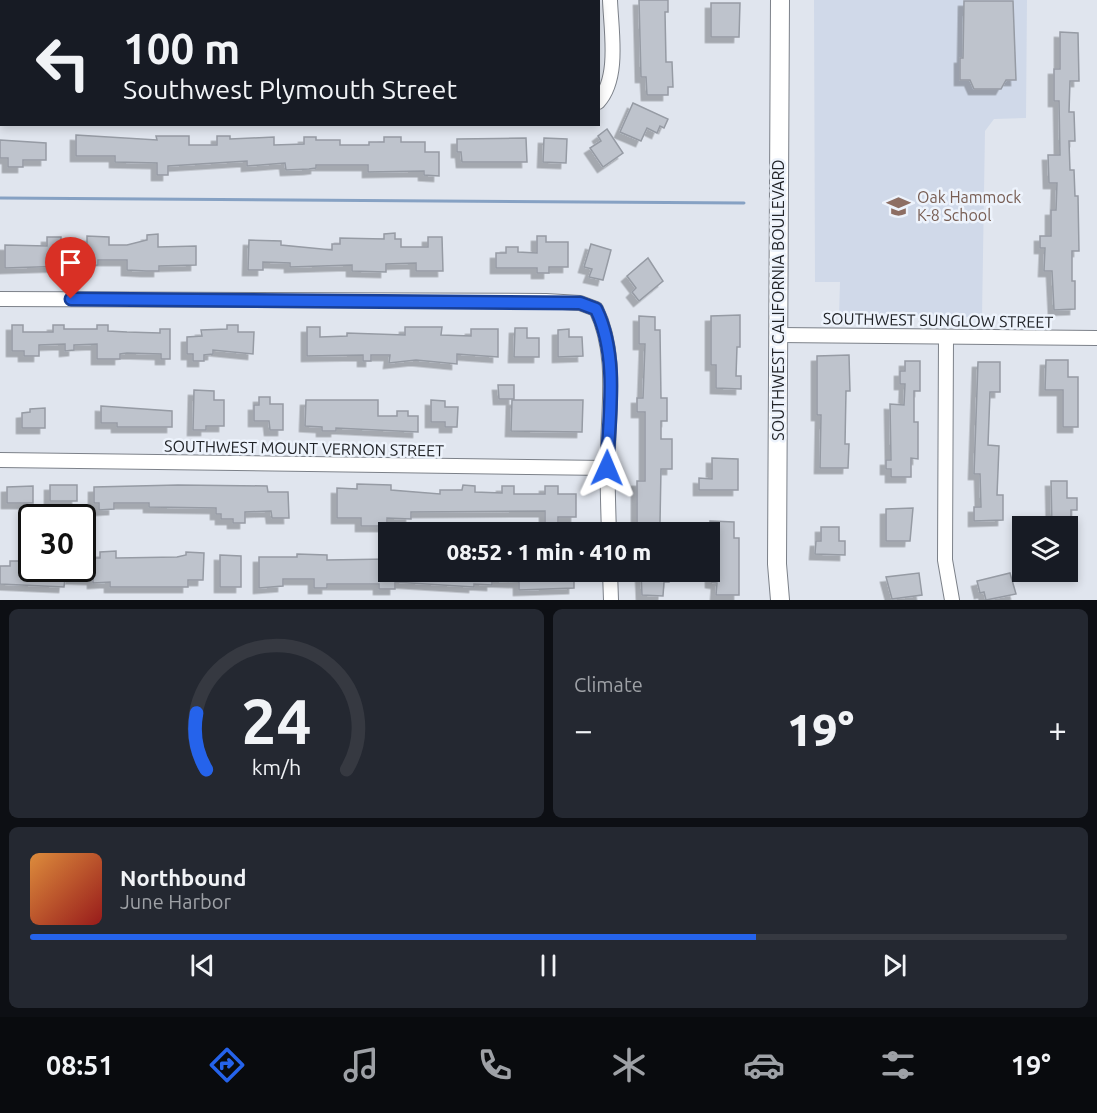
<!DOCTYPE html>
<meta charset="utf-8">
<style>
:root{--surface:#171b24;--page:#242831;--text:#f1f3f6;--muted:#9ea1a6;--line:#363941;--accent:#2563eb}
body{margin:0;font-family:Ubuntu,sans-serif;background:var(--page);color:var(--text);height:100vh;display:flex;flex-direction:column;font-size:22px;white-space:nowrap}
*{box-sizing:border-box;margin:0}
p{font-size:20px;color:var(--muted)}
.icon{flex:none;width:33px;height:33px;fill:none;stroke:currentColor;stroke-width:2;stroke-linecap:round;stroke-linejoin:round}
.map{position:relative;height:600px;overflow:hidden}
.side{display:flex;flex-direction:column;gap:9px;padding:9px;background:#0d0f14;flex:1}
.side>*{flex:none}
.banner{position:absolute;left:0px;top:0px;width:600px;height:126px;box-shadow:0 3px 9px #0003;background:#171b24;color:var(--text);overflow:hidden}
.buttons{position:absolute;left:1012px;top:516px;display:grid;gap:12px}
.buttons a{display:grid;place-items:center;width:66px;height:66px;border-radius:0px;background:var(--surface);box-shadow:0 3px 9px #0003;font-size:30px}
.speed{position:absolute;left:18px;top:504px;display:flex;gap:12px;font-size:30px;font-weight:700;text-align:center}
.speed>*{display:grid;place-content:center;width:78px;height:78px;border-radius:50%;background:var(--surface);box-shadow:0 3px 9px #0003;line-height:1}
.speed .limit{border:3px solid #111;border-radius:9px;background:#fff;color:#111}
.pin{position:absolute;display:grid;place-items:center;width:51px;height:51px;color:#fff;margin:-62px -26px;border-radius:50% 50% 50% 0;rotate:-45deg;box-shadow:0 0 6px #0007}
.pin .icon{rotate:45deg}
.me{position:absolute;width:66px;margin:-33px;rotate:1deg;stroke-linejoin:round;filter:drop-shadow(0 0 4px #0008)}
.turn{display:flex;align-items:center;gap:21px;height:126px;padding:0 24px;font-size:27px}
.turn .icon{width:78px;height:78px;stroke-width:2.5}
.turn b{display:block;font-size:42px;line-height:51px}
.big{font-size:45px;font-weight:800;line-height:1.1}
.side .widget{flex:1;display:flex;flex-direction:column;justify-content:center;gap:9px;min-width:0;padding:0 21px;border-radius:9px;background:var(--page)}
.side .dial{align-items:center;gap:0}
.dial svg{height:156px;overflow:visible;fill:none;stroke:var(--line);stroke-width:7;stroke-linecap:round;text-anchor:middle}
.dial text{fill:var(--text);stroke:none}
.song{display:flex;align-items:center;gap:18px}
.cover{width:72px;height:72px;border-radius:9px;background:linear-gradient(135deg,hsl(30 70% 55%),hsl(0 70% 35%))}
.played{height:6px;border-radius:3px;background:linear-gradient(90deg,var(--accent) 70%,var(--line) 70%)}
.keys{display:flex;justify-content:space-around;direction:ltr}
.heat{display:flex;justify-content:space-between;align-items:center;font-size:33px;direction:ltr}
.side .tiles{flex:1;display:grid;gap:9px;grid-template-columns:1fr 1fr}
.widget:last-child{grid-column:span 2}
.trip{position:absolute;left:378px;top:522px;width:342px;height:60px;border-radius:0px;background:var(--surface);box-shadow:0 3px 9px #0003;font-weight:800;line-height:60px;text-align:center}
.dock{display:flex;height:96px;justify-content:space-around;align-items:center;background:#090b0e;color:var(--muted)}
.dock .icon{width:42px;height:42px}
.dock .active{color:var(--accent)}
.dock b{font-size:27px;color:var(--text)}
.map>svg:first-child{display:block}
</style>
<div class="map">
<svg width="1097" height="600" viewBox="0 0 1097 600">
<defs>
<filter id="shadow"><feDropShadow dx="-5.5" dy="5.5" stdDeviation="0" flood-color="#0004"/></filter>
</defs>
<rect width="100%" height="100%" fill="#e0e5ee"/>
<path fill="#d0d9e9" d="M814,0h213l-1,118 -32,1 -9,12 -3,186 -143,-1 1,-34h-25z"/>
<g fill="none" stroke-linecap="round" stroke-linejoin="round">
<path stroke="#86a1c3" stroke-width="3" d="M0,198l744,5"/>
</g>
<g fill="#bec3cc" stroke="#969ba4" stroke-width="1.5" filter="url(#shadow)">
<path d="M639,0h29v12h-3l1,50h6l1,25h-5v8h-21l-1,-18h-5z"/>
<path d="M964,1h49l3,79h-10l-5,9h-27l-4,-9h-10v-22h3z"/>
<path d="M711,3h29l-1,34h-28z"/>
<path d="M1060,32l18,1 1,48h-9l-1,31h5l1,29h-6l1,29h4l1,26h3l1,55h-7v30h3v28l-21,1 -2,-39h-8l1,-23h-5v-12h11v-26h5l1,-27h-8l-1,-28h12l-1,-54h-5v-32h6z"/>
<path d="M633,103l35,16 -4,9 -4,-2 -3,7 -10,-5 -6,13 -21,-9z"/>
<path d="M607,129l16,24 -20,14 -13,-19 11,-7 -3,-5z"/>
<path d="M76,135l81,5 -1,-4h33v9h28v-9h13v3l44,-2v8l30,-1v-7h12v3h24v5h29v-3h15v-5h17v5h24v10h14v24l-15,-1v-4l-56,1v-7h-52v3l-7,1 -23,1 -1,-7 -38,3v-5l-79,5v9h-11v-12l-42,-1v-6h-39z"/>
<path d="M526,138l1,24h-65l-1,-10h-4v-13z"/>
<path d="M544,138l23,1 -1,24 -23,-1z"/>
<path d="M0,140l46,3v17h-23v7h-15v-9h-8z"/>
<path d="M395,233v6h6v8h27v-10h14l1,34h-27v-8l-30,1v8l-34,-1v-6l-62,2v-4l-27,-1v8h-15l1,-30 32,1v4l51,5v-6h8v-6l44,1v-5z"/>
<path d="M158,234v13l38,-1v19l-37,1v5h-13l-19,-1v-10h-29v5l-93,3v-23l42,1v-9h14v6l26,1v-8l22,1v8h18l20,-5v-5z"/>
<path d="M537,236h9v6h22v25h-19v6h-12v-5h-41v-15h10v-6h12v5l19,1z"/>
<path d="M591,244l20,6 -8,30 -14,-3 3,-8 -8,-2z"/>
<path d="M648,258l15,23 -24,20 -7,-9 4,-4 -9,-12z"/>
<path d="M740,315v32h-3l-1,29h5v13l-25,-1v-23h-5v-49z"/>
<path d="M639,316l16,1v13h5l1,68h6v23h-6v18h11v30h-11l-1,54h3v9h-26v-51h8v-69h-8v-14h6l2,-54h-6z"/>
<path d="M12,325h11v7h30v-7h11v4h33v-4h11v6l19,1 33,1v-4h10v30h-9v-5l-34,-1 -7,1v5h-23v-15l-23,1v5l-9,1v-7l-26,1v11h-15v-5h-12z"/>
<path d="M227,325h11v7h16l-1,22 -40,-4v4l-9,1v6h-11v-7h-6v-17l15,-1 -1,-6 26,-1z"/>
<path d="M307,327h13v10l27,-1v-3l58,2v-8h37l-1,8 30,1v-7h27v28l-41,-3v10l-41,-4 -27,3 1,-8h-19v6h-8v-6l-56,1z"/>
<path d="M515,328h12v10h12v19h-25z"/>
<path d="M569,329v8h13l1,19 -25,1v-27z"/>
<path d="M849,355l1,36h-4l-1,53h4l-1,24h-28l1,-53h-4v-59z"/>
<path d="M1046,360h22v17h10v50h-15v-37h-18z"/>
<path d="M905,361h15v30h-6v31h4v37l-7,-1v19h-20v-8h-5v-9h5l-1,-56 14,1 1,-21h-5v-13h5z"/>
<path d="M978,362h22v30h-10l-2,53 11,1 -2,49h6v25l-29,1v-14h7l-1,-33h-6z"/>
<path d="M498,385h16v14h-15z"/>
<path d="M194,390l20,1v9h10v26h-18v4h-13z"/>
<path d="M259,397h11v7h13v26h-13l-1,-9h-15v-16h5z"/>
<path d="M306,400h72v16h19v-5h11v5h10v16l-82,-4v3h-14v-4l-17,-1z"/>
<path d="M431,400l14,1v6h13l-1,20h-12v-5h-14z"/>
<path d="M512,400h71l-1,32 -71,-1z"/>
<path d="M101,406l71,5v16h-55v-4h-16z"/>
<path d="M45,408v20h-23v-15l8,-1v-3z"/>
<path d="M712,458l26,1v31h-39v-12l13,1z"/>
<path d="M1051,481h16v17h10v12h-6v16h-19z"/>
<path d="M357,484l34,1v5l49,4v-4h22l1,-5 12,1v6l27,1v-7h12v8h31v-8h13v8h18v23h-18v9h-13v-15l-134,1v7l-24,-1v8h-26v-8h-24v-30l20,1z"/>
<rect x="50" y="485" width="27" height="16"/>
<path d="M178,485l89,1 1,6h20l1,26h-17l-1,-7 -26,1v11h-12v-4h-12v-5h-5v-6l-67,-1v-4h-35v6l-15,1v-7h-5v-16z"/>
<path d="M33,486v17h-26v-16z"/>
<path d="M913,508l-3,33h-24v-32z"/>
<path d="M710,521l24,1v16h5v57h-23l1,-12 -6,-1v-10h6v-22l-7,-1z"/>
<path d="M821,527h18v14h6v14l-30,-1 1,-13h5z"/>
<path d="M116,551v7l61,-1 9,-2v-3l18,1 -1,27h-15v7h-78v-5l-17,1v-4l-28,-1 -1,9 -64,-3v-18h10v-5h13v-5h9v12h61v-10h7v-6z"/>
<path d="M297,554l30,1v5l61,-1v13h186v16l-55,2v-8l-27,-1v4l-18,-1v3l-79,-5v7h-16v-5h-52v4h-13v-9h-31v7l-24,2v-31h38z"/>
<path d="M220,555l21,1v31h-21z"/>
<path d="M641,572l28,1v9h-5l-1,14 -21,-1z"/>
<path d="M919,573l3,22 -30,4 -6,-22z"/>
<path d="M1010,573l6,21 -30,6 -2,-8 -4,1 -3,-12z"/>
</g>
<g fill="none" stroke-linecap="round" stroke-linejoin="round">
<defs>
<g id="street">
<path d="M124,0v2"/>
<path d="M598,102c22,-24 13,-72 12,-102"/>
<path d="M0,103h2"/>
<path d="M0,299l546,2 34,2 16,6c21,43 13,94 12,140 -1,28 0,56 1,83"/>
<path d="M778,335l319,3"/>
<path d="M946,337l-1,223 7,40"/>
<path d="M0,460l607,8"/>
<path d="M610,572l1,28"/>
</g>
<path id="secondary" d="M780,0l-3,564 3,36"/>
</defs>
<use href="#street" stroke="#7c8189" stroke-width="16"/>
<use href="#secondary" stroke="#7c8189" stroke-width="20"/>
<use href="#street" stroke="#fff" stroke-width="14"/>
<use href="#secondary" stroke="#fff" stroke-width="18"/>
</g>
<g fill="none" stroke-linecap="round" stroke-linejoin="round">
<defs>
<path id="route" d="M71,299l509,4 16,6c23,47 13,108 11,159"/>
</defs>
<use href="#route" stroke="#184099" stroke-width="15"/>
<use href="#route" stroke="#2563eb" stroke-width="10"/>
</g>
<defs>
<symbol id="school-bare" viewBox="-9 -9 18 18"><path d="M0-5L7-2L0 1L-7-2ZM-4 1L0 2.5L4 1V4Q0 6-4 4Z" fill="#8d6e63" stroke="#edf3fc" stroke-width="2.5" paint-order="stroke"/></symbol>
</defs>
<g fill-rule="evenodd">
<use href="#school-bare" x="882" y="190" width="33" height="33"/>
</g>
<g text-anchor="middle" stroke-width="5" stroke-linejoin="round" paint-order="stroke">
<g font-size="16" fill="#785e54" stroke="#edf3fc" text-anchor="start">
<text x="917" y="203">Oak Hammock<tspan x="917" dy="18">K-8 School</tspan></text>
</g>
<g font-size="16" fill="#222428" stroke="#edf3fc">
<text transform="translate(778 300) rotate(-90)" y="6">SOUTHWEST CALIFORNIA BOULEVARD</text>
<text transform="translate(938 320) rotate(1)" y="6">SOUTHWEST SUNGLOW STREET</text>
<text transform="translate(304 448) rotate(1)" y="6">SOUTHWEST MOUNT VERNON STREET</text>
</g>
</g>
</svg>
<div class="buttons">
<a><svg class="icon" aria-label="layers" viewBox="0 0 24 24"><path d="M12 4l9 5-9 5-9-5zM3 14l9 5 9-5"/></svg></a>
</div>
<div class="speed"><div class="limit">30</div></div>
<div class="pin" style="left:71px;top:299px;background:#d93025"><svg class="icon" aria-label="arrive" viewBox="0 0 24 24"><path d="M6 21V4h12l-3 4 3 4H6"/></svg></div>
<svg class="me" style="left:607px;top:468px" viewBox="-20 -20 40 40"><path d="M0-17L14 15 0 8-14 15z" fill="#2563eb" stroke="#fff" stroke-width="4"/></svg>
<div class="trip">08:52 · 1 min · 410 m</div>
<div class="banner">
<div class="turn"><svg class="icon" aria-label="left" viewBox="0 0 24 24"><path d="M17 20v-9H6M10 6l-5 5 5 5"/></svg><div><b>100 m</b>Southwest Plymouth Street</div></div>
</div>
</div>
<section class="side">
<div class="tiles">
<div class="widget dial"><svg viewBox="0 0 100 80">
<path d="M14 69A42 42 0 1 1 86 69"/>
<path d="M14 69A42 42 0 0 1 9 40" stroke="#2563eb"/>
<text x="50" y="56" font-size="32" font-weight="700">24</text>
<text x="50" y="72" font-size="11">km/h</text>
</svg></div>
<div class="widget"><p>Climate</p>
<div class="heat"><a>−</a><b class="big">19°</b><a>+</a></div>
</div>
<div class="widget">
<div class="song"><i class="cover"></i><div><b>Northbound</b><p>June Harbor</p></div></div>
<div class="played"></div>
<div class="keys"><svg class="icon" aria-label="previous" viewBox="0 0 24 24"><path d="M18 5L8 12l10 7zM5 5v14"/></svg><svg class="icon" aria-label="pause" viewBox="0 0 24 24"><path d="M8 5v14M16 5v14"/></svg><svg class="icon" aria-label="next" viewBox="0 0 24 24"><path d="M6 5l10 7-10 7zM19 5v14"/></svg></div>
</div>
</div>
</section>
<nav class="dock">
<b>08:51</b>
<svg class="icon active" aria-label="directions" viewBox="0 0 24 24"><path d="M12 3l9 9-9 9-9-9zM9 14v-3h6M13 9l2 2-2 2"/></svg>
<svg class="icon" aria-label="music" viewBox="0 0 24 24"><path d="M9 18V5l10-2v13"/><circle cx="6" cy="18" r="3"/><circle cx="16" cy="16" r="3"/></svg>
<svg class="icon" aria-label="phone" viewBox="0 0 24 24"><path d="M5 4h4l2 5-3 2q2 4 5 5l2-3 5 2v4C11 20 4 13 5 4z"/></svg>
<svg class="icon" aria-label="climate" viewBox="0 0 24 24"><path d="M12 3v18M4 7l16 10M4 17L20 7"/></svg>
<svg class="icon" aria-label="car" viewBox="0 0 24 24"><path d="M5 17H2v-5l4-1 3-4h7l3 4 3 1v5h-3M9 17h6M6 11h13"/><circle cx="7" cy="17" r="2"/><circle cx="17" cy="17" r="2"/></svg>
<svg class="icon" aria-label="filters" viewBox="0 0 24 24"><path d="M4 7h16M4 17h16"/><circle cx="9" cy="7" r="2"/><circle cx="15" cy="17" r="2"/></svg>
<b>19°</b>
</nav>
